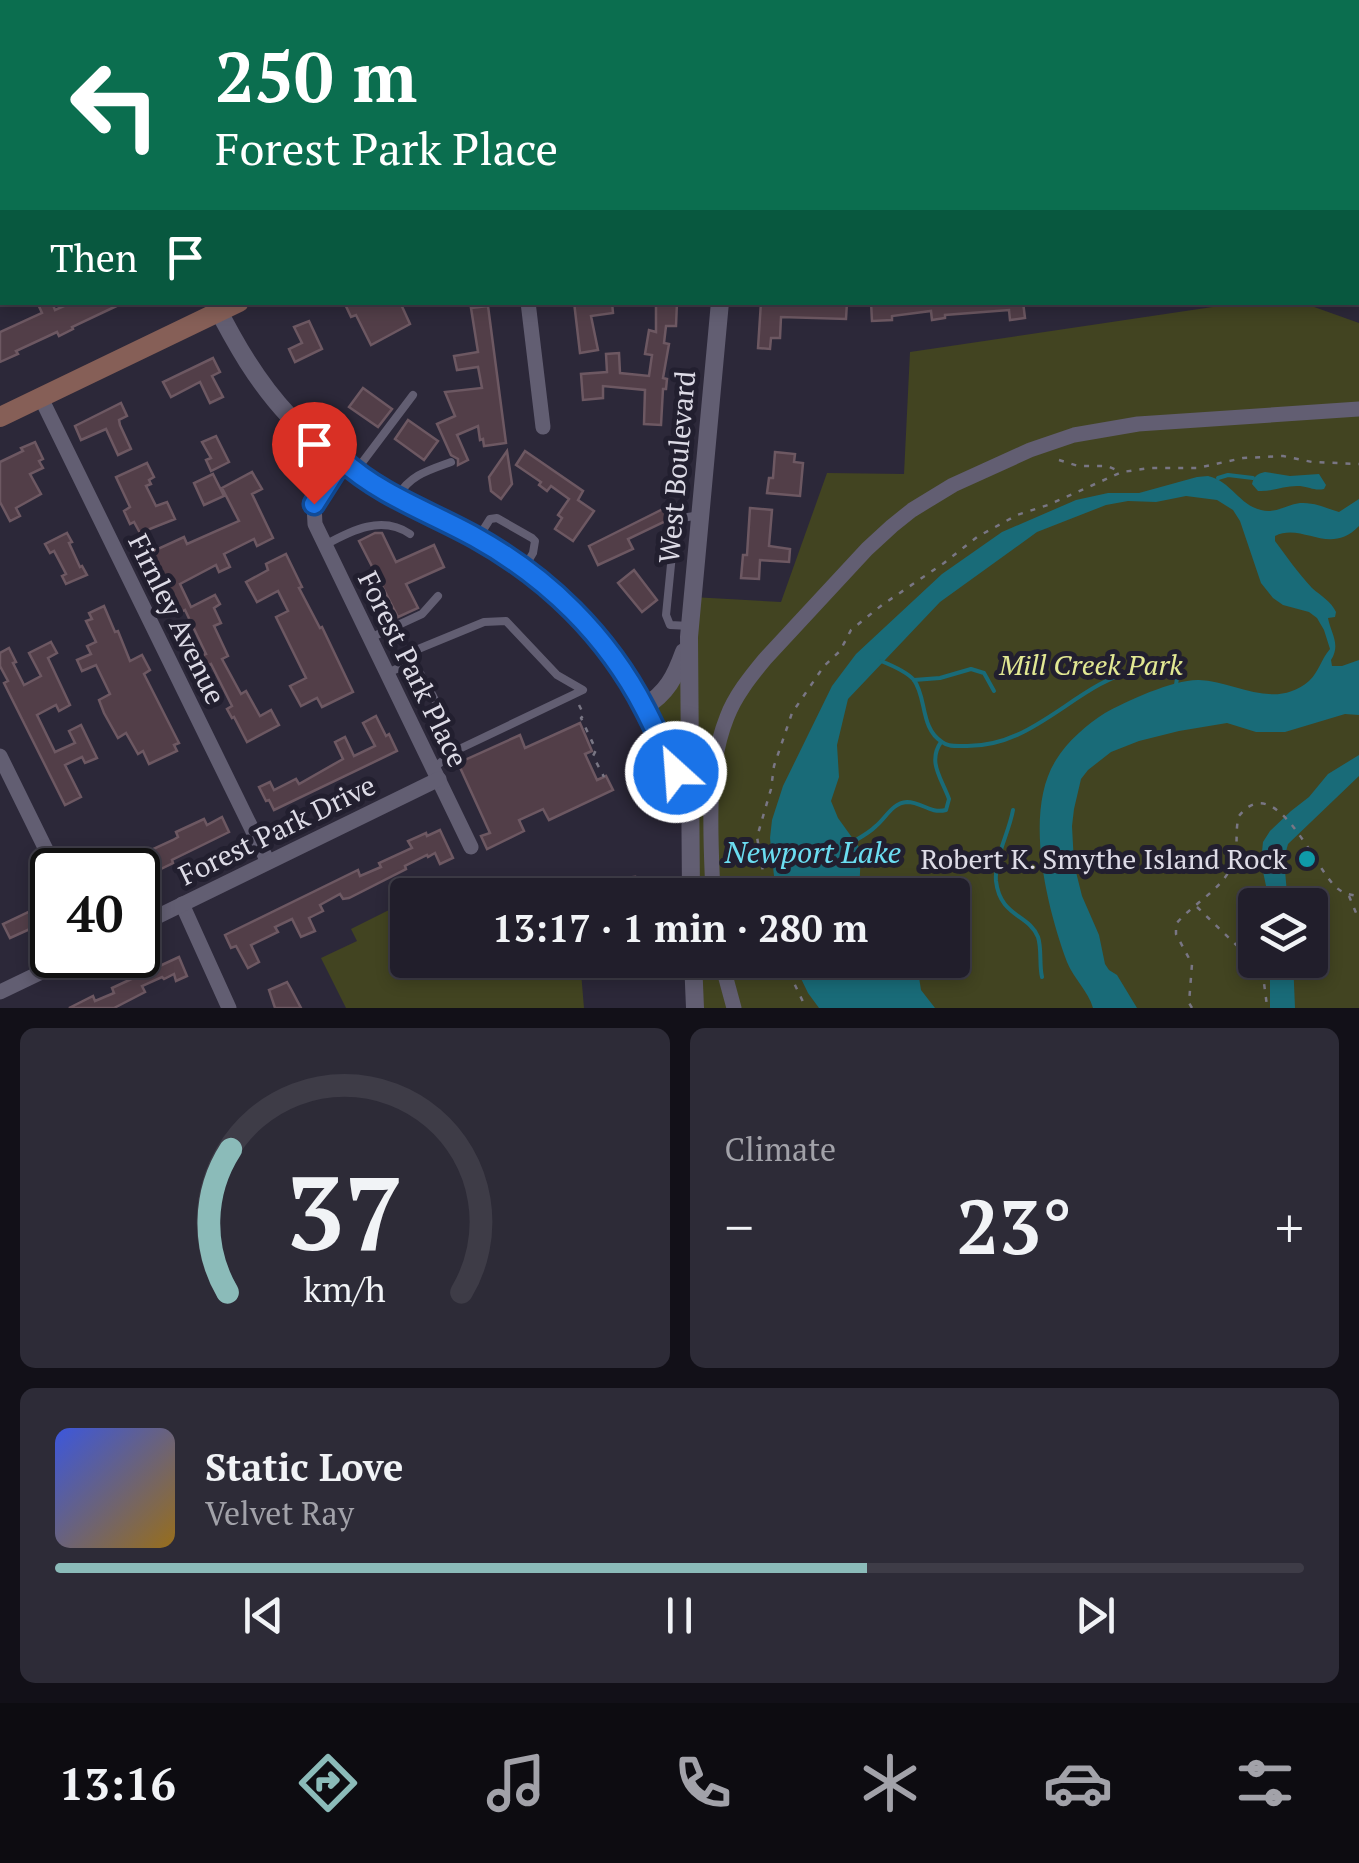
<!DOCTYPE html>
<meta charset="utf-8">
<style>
:root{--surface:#211e2b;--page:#2d2b37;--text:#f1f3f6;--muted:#a2a2a9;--line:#3e3c47;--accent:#8bbbb9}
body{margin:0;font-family:"PT Serif",serif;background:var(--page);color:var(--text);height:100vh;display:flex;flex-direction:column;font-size:38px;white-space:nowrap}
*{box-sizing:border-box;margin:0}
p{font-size:32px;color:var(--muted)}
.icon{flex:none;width:55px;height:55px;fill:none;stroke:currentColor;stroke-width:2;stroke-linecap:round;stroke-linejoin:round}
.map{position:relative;height:1008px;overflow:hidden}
.drawer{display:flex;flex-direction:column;gap:20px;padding:20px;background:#121018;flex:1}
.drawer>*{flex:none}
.top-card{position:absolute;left:0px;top:0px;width:1360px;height:305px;box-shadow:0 5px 15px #0003,0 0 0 2px var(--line);background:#0b6e4f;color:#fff;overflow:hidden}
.controls{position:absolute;left:1238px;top:888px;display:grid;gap:20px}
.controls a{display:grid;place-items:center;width:90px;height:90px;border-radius:10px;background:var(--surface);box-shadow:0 5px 15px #0003,0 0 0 2px var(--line);font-size:50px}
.speed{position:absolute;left:30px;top:848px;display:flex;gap:20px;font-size:50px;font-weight:700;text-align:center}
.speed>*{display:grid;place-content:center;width:130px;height:130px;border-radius:50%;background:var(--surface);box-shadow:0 5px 15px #0003,0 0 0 2px var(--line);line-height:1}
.speed .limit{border:5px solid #111;border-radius:15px;background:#fff;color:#111}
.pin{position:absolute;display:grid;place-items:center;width:85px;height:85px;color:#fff;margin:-102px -42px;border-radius:50% 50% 50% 0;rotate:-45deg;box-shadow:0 0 10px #0007}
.pin .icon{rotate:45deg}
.me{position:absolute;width:110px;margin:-55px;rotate:334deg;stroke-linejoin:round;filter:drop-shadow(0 0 8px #0008)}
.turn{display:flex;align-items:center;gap:35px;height:210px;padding:0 50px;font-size:45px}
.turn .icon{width:130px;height:130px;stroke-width:2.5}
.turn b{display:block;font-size:70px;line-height:85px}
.then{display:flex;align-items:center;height:95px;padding:0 50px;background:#0003;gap:20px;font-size:38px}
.big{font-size:75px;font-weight:700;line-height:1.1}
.drawer .widget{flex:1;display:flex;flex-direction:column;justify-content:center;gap:15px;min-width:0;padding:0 35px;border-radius:15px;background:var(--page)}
.drawer .dial{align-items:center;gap:0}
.dial svg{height:260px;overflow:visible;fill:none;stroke:var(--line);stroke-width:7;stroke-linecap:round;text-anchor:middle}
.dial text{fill:var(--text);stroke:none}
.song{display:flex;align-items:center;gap:30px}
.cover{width:120px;height:120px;border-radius:15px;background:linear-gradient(135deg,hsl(230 70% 55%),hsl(40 70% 35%))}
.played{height:10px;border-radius:5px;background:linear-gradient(90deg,var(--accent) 65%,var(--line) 65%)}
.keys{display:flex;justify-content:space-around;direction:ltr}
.heat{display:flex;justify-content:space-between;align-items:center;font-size:55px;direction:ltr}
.drawer .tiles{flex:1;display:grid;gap:20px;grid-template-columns:1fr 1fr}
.widget:last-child{grid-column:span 2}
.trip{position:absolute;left:390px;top:878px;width:580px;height:100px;border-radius:10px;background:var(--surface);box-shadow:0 5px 15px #0003,0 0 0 2px var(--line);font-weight:700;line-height:100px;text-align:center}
.dock{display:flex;height:160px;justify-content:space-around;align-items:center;background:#0d0c11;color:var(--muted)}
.dock .icon{width:70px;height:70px}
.dock .current{color:var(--accent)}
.dock b{font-size:45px;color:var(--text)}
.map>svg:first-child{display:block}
</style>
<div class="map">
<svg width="1359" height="1008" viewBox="0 0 1359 1008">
<rect width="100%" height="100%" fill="#2c2839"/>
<g fill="#424421" fill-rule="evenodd">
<path d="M1246,302l57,1 56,20v685h-664l-2,-48h259v-65h-261l-2,-96 -45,-92 30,-28 18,-82 89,5 46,-129 77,1 6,-122zM1255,905h55v55h-55z"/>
<path d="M407,901l1,59h172l4,48h-238l-25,-50 36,-17 -6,-12z"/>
</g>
<g fill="#196b78">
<path d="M1265,472l25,4 29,-2 7,11 -2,4c-10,2 -14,-2 -24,-3 -15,-1 -28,6 -42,5l-6,-7c2,-8 5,-10 13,-12z"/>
<path d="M1208,476c23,5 31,29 53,34 14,4 25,-5 39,-7 15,-1 25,5 39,9l20,-13v27c-30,31 -56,-4 -84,10v5c12,16 23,32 37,47 9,8 19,13 24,24l-1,5 -7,1c3,16 13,26 3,42l1,6h10l17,-6v55l-14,-1 -60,18h-29l-29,-9 -48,8 -40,10 -28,11 -23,18 -7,9 -7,30 -2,17 2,38 8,32 17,39 6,29 4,6 8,5 20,33h-44c-5,-17 -19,-29 -26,-46 -20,-54 -44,-150 -11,-202 11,-18 31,-36 49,-47 21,-12 70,-34 94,-33 36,1 75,31 110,1 10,-9 12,-22 21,-32l-6,-19 -7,-12 -8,-6 -26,-7 -10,-7 -12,-15 -21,-62 -7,-11 -16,-10 -31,-4 -30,6 -28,-1 -22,4 -69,27 -97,70 -92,97 -11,46 2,32 -8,24 7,17 23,32 -2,45h-83l-6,-57 2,-18 11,-34 49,-100 24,-32 86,-80 60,-42 74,-32 32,-7h31l58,-16z"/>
<path d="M1359,755v21l-71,68 -4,15 4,46h-18l-9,-43 2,-20 7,-11 21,-20 18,-14 19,-23z"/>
<path d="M792,960h108l11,13 7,-2 3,19 14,18h-116l-11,-15z"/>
<path d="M1270,960h23l2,48h-25z"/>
</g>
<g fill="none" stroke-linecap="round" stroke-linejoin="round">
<g stroke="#196b78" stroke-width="4">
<path d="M1218,478l10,-3 25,3"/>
<path d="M881,661c10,4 25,10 33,19 13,18 6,48 28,62 6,5 15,4 22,4 71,2 109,-61 174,-77 9,-3 20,-1 30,0l9,9 -1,7"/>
<path d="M914,680l26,-2 31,-9 13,4 10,18"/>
<path d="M1013,810c-4,23 -19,48 -17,71 4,36 33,33 42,56 4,12 1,28 4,40"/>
<path d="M856,840c7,-4 14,-8 20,-14 10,-8 16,-23 31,-24 15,0 23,12 39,8l3,-11c-7,-20 -22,-37 -8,-57"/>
</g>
</g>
<g fill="#523e48" stroke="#6d5862" stroke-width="2.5">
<path d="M37,302h15l3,8 18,-8h52l-53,25 1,2 -14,7 -2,-4 -41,19 2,3 -18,8v-30l42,-19z"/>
<path d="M344,302h56l10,22 -39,21 -15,-30 -5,2z"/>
<path d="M574,302h16v3l22,-3 1,11 -22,3 7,34 -18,3z"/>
<path d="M656,302h21l-1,24h-10l-2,17 5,1 -6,34 4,1 -1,10h-3l-2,36 -17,-1 1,-34 -42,-4v12l-20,2 -2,-26 26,-2 -1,-18 13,-1 1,20 29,3 3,-21 -7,-1 4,-24 7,2z"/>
<path d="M761,302h86l-1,17 -65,-2 -1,21h-9l-1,11 -12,-1z"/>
<path d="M871,302h152l2,16 -15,2 -1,-10 -64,5v3l-13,2 -1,-9 -39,5v4l-20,1z"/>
<path d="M488,306l18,137 -22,3 -1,-7 -3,1 -2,-14 -21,9 11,25 -10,5v-6l-7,-4 -14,-31 18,-8 -10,-24 37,-4 -4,-21 -21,3 -3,-14 24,-4 -7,-44z"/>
<path d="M309,321l13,28 -27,13 -6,-13 13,-6 -8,-16z"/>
<path d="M213,358l7,14 -8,4 11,21 -13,6 -10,-21 -29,15 -8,-15z"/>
<path d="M363,388l29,21 -14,18 -29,-20z"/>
<path d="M121,403l6,13 -8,4 1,5 11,24 -13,6 -12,-26 -25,11 -6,-14z"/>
<path d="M408,420l30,21 -14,19 -29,-21z"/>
<path d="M216,436l13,26 -18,9 -5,-11 5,-2 -9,-16z"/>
<path d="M35,442l8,17 -4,2 4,7 -13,6 11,20 -25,14 4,8 -10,5 -10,-19v-40l23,-11 -2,-3z"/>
<path d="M507,451l5,33 -11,15 -10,-8 -2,-14z"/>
<path d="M525,451l58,40 -5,9 16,11 -21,30 -18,-12 7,-11 -4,-3 11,-16 -18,-13 -4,5 -8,-6 2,-3 -25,-17z"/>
<path d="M775,452l20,2 -1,8 9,1 -3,33 -33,-3 2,-15h4z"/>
<path d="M147,463l7,14 -5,3 2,4 -5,2 10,20 11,-4 8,17 -35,14 -6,-11 -4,2 -6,-13 6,-4 -14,-30z"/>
<path d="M252,472l10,17 -10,5 21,44 -16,8 -3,-7 -30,15 6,13 -11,5 -3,-7 -36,19 11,23 24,-12 5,9 -6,4 7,15 -7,3 14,30 -6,3 19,35 5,-3 14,25 11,-6 8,15 -32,17 -13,-25 -2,1 -5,-9 5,-3 -21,-42 -6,3 -5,-11 6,-2 -21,-44 -10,5 -6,-12 4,-2 -24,-48 35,-16 3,7 52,-23 -17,-33z"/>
<path d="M213,474l11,22 -20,9 -10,-22z"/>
<path d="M750,508l22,2 -3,36 21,3 -1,13 -29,-2 -1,19 -18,-1 2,-23h4z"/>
<path d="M663,509l5,11 -40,19 5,10 -35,16 -9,-19z"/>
<path d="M67,533l5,9 -3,1 11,24 2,-1 5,9 -21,9 -4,-8 4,-2 -12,-23 -4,2 -5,-9z"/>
<path d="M375,533h7l14,29 38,-17 10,22 -38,17 12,24 -20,9 -39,-76z"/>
<path d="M286,554l16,33 -3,1 21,40 2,-1 31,65 -31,15 -5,-9 -16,8 -11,-20 16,-8 -30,-61 12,-6 -10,-20 -21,11 -11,-20 22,-12 -2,-6z"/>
<path d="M634,570l23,30 -15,12 -24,-29z"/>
<path d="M104,606l11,26 3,-1 12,30 12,-6 8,15 -6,4 35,69 -5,2 3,6 -28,13 -6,-13 -5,3 -12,-21 -8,5 -14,-25 -5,-13 11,-6 -14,-29 -14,6 -5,-11 14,-6 -4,-8 9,-4 -10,-21 6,-2 -3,-6z"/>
<path d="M51,642l6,11 -9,5 22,47 -11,6 -3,-6 -19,10 18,37 20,-9 -6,-12 12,-6 16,33 -12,5 -3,-6 -17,8 16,32 -16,8 -61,-122 4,-2 -8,-15v-13l9,-5 7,14 -3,1 11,22 17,-9 -12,-23z"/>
<path d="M376,716l10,20 3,-2 8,17 -123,59 -5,-10 -3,1 -7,-14 11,-5 4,8 22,-11 3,5 44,-25 -8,-17 10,-5 9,19 21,-10 -12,-23z"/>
<path d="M580,723l12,28 -7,3 12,26 9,-4 7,14 -64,30 -6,-11 -24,11 5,11 -37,18 -6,-13 9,-3 -32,-70 62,-28 5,13z"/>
<path d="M222,817l7,15 -57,28 1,3 -35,17v-10h-30l65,-30 5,-3 -2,-5 28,-13 3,6z"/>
<path d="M440,830l13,28 -13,6 -5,-11 -7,4 -1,-2 -22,11 1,3 -57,29 -6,1 -3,-5 -20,11 3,6 -14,7 6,13 -14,6 -9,-18 -17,8 3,5 -27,13 8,17 -11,6 -12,-22 -5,2 -6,-13 133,-65 2,6 21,-9 -2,-4 33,-15 -4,-7 18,-8 1,3z"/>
<path d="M635,877l1,18h-14l-1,-3 -24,3 -1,-14z"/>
<path d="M43,887l7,16 -3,1 5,15 -42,19 -7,-14 34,-16 -7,-15z"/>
<path d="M179,957l8,19 -11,5 -2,-7 -10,5 -2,-2 -20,9 3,6 -31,16h-45l24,-12 2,5 19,-8 -2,-5z"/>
<path d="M287,982l4,7 10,19h-26l-6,-18z"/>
</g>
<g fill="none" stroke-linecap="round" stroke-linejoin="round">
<g stroke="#797684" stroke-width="2.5" stroke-dasharray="5 8" stroke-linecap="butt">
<path d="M1059,460l19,6h29l14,6"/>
<path d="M579,705l5,10 -3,3 15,32 -3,6 11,21"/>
<path d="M767,895l-10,-58 14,-48 3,-23 18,-53 32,-47 16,-15 11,-21 31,-25 62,-42 33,-26 40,-22 31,-10 74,-33 28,-4h47l46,-10 40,-2 29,6 47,2"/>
<path d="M1349,896l10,24"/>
<path d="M1197,907l61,59 6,17 3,23"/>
<path d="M787,960l7,23 12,25"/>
<path d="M1192,1008l-3,-5 3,-39 -16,-30v-10c19,-23 51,-36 59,-67 3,-14 0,-28 4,-41 37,-48 76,54 98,72 7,6 14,7 22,8"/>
</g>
<g stroke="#625e72" stroke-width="8">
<path d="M706,2l5,-2"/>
<path d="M0,110l2,-1"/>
<path d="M355,472l58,-77"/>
<path d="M398,496c12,-21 31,-26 53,-34"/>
<path d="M478,538l12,-19 7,-1 35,20 3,3 -2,12 -9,15"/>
<path d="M325,545c27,-15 57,-30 85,-11"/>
<path d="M690,626l-20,-1 -4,-10 9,-91 7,-6 18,-3"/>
<path d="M370,638l52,-24 16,-18"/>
<path d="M413,662c18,28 34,57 40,90"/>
<path d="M387,673l26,-11 -2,-10 73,-30 22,-1 51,54 26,15 -130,62 -19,16"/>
</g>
<g stroke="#625e72" stroke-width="15">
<path d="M301,0l1,2"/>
<path d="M524,0l1,2"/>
<path d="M1358,172h1"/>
<path d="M528,302l15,125"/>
<path d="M41,398l227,464"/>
<path d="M342,460l-28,44 1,20 156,323"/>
<path d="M0,756l56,114"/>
<path d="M713,895c-2,-58 -8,-123 14,-178 8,-21 23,-40 38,-58l102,-110 25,-23 20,-16 41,-25 77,-35 44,-15 64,-11 221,-15"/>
<path d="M182,904l47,104"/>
<path d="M138,926l301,-147"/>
<path d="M721,960l13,48"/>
<path d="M0,992l77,-37"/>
</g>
<g stroke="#625e72" stroke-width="18">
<path d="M66,0l2,2"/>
<path d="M747,2l1,-2"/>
<path d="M214,302c21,41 43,80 75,114 12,12 27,23 40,34 16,13 31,26 48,37 55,32 115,53 165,94 72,60 107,135 147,218"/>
<path d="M644,707c23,-14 31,-30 40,-55"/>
<path d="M691,895l-2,-258 31,-335"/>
<path d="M693,960l2,48"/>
</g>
<g stroke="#865f57" stroke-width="20">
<path d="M877,2l5,-2"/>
<path d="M0,417l239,-115"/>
</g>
</g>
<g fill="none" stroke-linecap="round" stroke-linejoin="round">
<defs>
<path id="route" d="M314,504l28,-44c38,35 88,52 133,77 72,40 132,98 170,172 11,21 20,42 31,63"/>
</defs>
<use href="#route" stroke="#114b97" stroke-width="25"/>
<use href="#route" stroke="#1a73e8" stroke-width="18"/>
</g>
<circle fill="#0f9aa8" stroke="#221f2f" stroke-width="4" cx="1307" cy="859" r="10"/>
<g text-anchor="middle" stroke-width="10" stroke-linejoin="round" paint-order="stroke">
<g font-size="28" fill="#dddbe6" stroke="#221f2f">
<text transform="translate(677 467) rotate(-85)" y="10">West Boulevard</text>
<text transform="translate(177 619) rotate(64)" y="10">Firnley Avenue</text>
<text transform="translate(413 669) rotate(64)" y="10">Forest Park Place</text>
<text transform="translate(277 830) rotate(-26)" y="10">Forest Park Drive</text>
</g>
<g font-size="28" font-style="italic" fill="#e2e893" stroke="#221f2f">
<text x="1091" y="675">Mill Creek Park</text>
</g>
<g font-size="28" fill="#dddbe6" stroke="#221f2f" text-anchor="end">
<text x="1287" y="869">Robert K. Smythe Island Rock</text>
</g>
<g font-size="30" font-style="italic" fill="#6bddf1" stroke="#221f2f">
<text x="813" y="863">Newport Lake</text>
</g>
</g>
</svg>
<div class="controls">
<a><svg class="icon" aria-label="layers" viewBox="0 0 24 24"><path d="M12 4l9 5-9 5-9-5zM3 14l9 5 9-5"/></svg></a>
</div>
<div class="speed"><div class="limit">40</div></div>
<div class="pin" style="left:314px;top:504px;background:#d93025"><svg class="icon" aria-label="arrive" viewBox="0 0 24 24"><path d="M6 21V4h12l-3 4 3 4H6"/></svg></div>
<svg class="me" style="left:676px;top:772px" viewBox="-20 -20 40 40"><circle r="17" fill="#1a73e8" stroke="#fff" stroke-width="3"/><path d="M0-11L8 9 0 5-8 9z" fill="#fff"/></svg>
<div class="trip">13:17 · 1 min · 280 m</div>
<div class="top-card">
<div class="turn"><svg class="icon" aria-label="left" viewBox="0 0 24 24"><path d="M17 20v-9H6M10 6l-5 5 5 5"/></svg><div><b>250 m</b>Forest Park Place</div></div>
<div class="then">Then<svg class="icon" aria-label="arrive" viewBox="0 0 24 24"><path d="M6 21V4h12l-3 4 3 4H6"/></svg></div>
</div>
</div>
<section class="drawer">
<div class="tiles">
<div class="widget dial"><svg viewBox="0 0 100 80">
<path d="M14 69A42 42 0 1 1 86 69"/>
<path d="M14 69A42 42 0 0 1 15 25" stroke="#8bbbb9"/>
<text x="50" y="56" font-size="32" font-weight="700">37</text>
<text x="50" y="72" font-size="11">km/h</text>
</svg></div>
<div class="widget"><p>Climate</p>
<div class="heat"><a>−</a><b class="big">23°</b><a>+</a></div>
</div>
<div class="widget">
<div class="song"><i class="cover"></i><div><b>Static Love</b><p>Velvet Ray</p></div></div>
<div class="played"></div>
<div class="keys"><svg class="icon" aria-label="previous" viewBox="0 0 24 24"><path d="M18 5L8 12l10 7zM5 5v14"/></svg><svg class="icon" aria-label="pause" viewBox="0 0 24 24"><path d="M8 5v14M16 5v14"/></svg><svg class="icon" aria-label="next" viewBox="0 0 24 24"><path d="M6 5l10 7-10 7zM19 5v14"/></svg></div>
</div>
</div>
</section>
<nav class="dock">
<b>13:16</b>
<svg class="icon current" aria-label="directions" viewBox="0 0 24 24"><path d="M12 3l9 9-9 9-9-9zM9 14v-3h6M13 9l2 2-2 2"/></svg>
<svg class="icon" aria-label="music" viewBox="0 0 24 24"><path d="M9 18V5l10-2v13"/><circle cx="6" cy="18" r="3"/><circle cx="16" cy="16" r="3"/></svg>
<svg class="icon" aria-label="phone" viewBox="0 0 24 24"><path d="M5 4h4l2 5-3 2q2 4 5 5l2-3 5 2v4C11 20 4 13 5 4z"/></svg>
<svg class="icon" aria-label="climate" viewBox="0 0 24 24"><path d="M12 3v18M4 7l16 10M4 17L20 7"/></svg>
<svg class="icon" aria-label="car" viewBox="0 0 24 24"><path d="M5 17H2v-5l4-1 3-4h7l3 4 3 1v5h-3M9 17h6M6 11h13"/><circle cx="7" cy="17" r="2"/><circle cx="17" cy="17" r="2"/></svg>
<svg class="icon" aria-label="filters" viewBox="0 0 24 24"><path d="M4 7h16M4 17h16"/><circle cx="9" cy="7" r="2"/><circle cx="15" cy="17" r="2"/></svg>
</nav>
